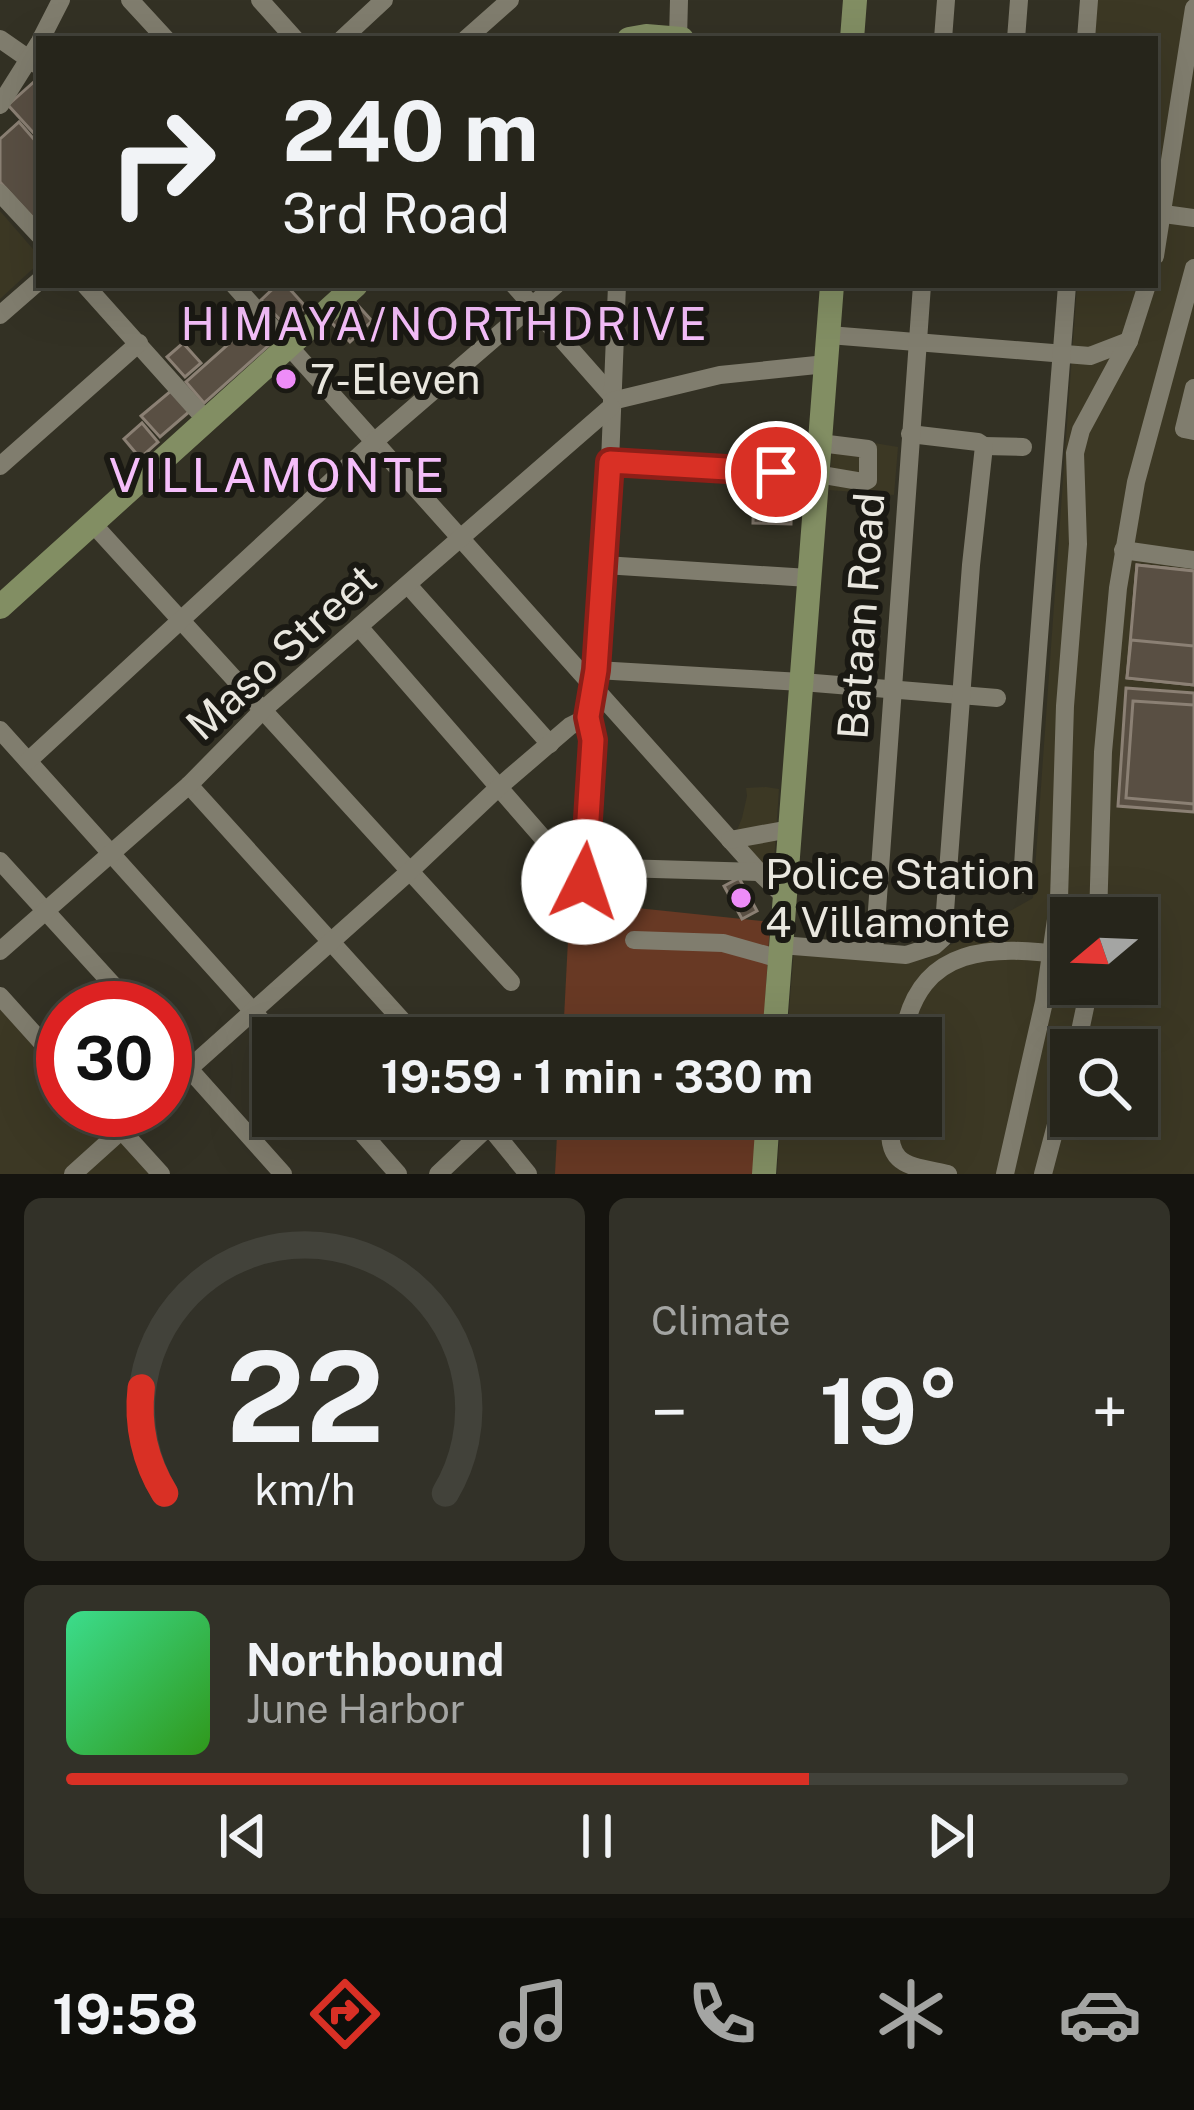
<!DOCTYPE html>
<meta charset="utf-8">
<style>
:root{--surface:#26251b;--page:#323128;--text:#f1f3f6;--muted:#a4a5a3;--line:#42423a;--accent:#d93025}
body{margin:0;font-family:"Public Sans",sans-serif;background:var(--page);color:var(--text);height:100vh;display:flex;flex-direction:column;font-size:45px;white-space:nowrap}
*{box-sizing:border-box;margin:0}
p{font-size:39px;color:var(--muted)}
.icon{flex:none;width:66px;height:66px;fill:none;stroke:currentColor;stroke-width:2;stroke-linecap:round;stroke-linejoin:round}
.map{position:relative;height:1174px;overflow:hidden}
.sheet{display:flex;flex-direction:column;gap:24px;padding:24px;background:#15140f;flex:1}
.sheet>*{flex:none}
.banner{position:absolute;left:36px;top:36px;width:1122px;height:252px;border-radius:0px;box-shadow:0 12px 48px #0002,0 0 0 3px var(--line);background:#26251b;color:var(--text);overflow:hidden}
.needle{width:78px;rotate:251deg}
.tools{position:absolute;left:1050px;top:897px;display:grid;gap:24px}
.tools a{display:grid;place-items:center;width:108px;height:108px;border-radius:0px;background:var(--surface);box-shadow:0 12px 48px #0002,0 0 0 3px var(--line);font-size:60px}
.speed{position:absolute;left:36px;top:981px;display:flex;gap:24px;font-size:60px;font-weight:700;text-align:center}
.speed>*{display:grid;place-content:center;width:156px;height:156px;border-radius:50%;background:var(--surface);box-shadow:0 12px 48px #0002,0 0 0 3px var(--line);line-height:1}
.speed .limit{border:18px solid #d22;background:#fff;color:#111}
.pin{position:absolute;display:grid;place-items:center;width:102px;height:102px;color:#fff;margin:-51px;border:6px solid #fff;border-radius:50%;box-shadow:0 3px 12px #0007}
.me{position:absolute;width:132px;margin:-66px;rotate:4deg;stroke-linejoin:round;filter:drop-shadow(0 0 9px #0008)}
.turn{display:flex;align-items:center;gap:42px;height:252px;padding:0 48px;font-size:54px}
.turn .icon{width:156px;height:156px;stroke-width:2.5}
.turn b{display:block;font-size:84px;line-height:102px}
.big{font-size:90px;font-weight:700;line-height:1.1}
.sheet .widget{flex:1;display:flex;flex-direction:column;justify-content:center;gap:18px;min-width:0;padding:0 42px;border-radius:18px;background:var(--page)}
.sheet .dial{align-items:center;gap:0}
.dial svg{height:312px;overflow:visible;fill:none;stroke:var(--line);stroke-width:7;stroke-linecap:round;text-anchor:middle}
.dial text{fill:var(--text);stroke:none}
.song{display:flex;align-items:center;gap:36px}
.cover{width:144px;height:144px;border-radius:18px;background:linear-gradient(135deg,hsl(150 70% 55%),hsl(110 70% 35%))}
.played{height:12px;border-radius:6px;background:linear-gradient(90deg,var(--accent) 70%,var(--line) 70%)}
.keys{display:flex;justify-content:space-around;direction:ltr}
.heat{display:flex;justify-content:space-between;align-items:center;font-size:66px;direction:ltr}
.sheet .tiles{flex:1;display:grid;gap:24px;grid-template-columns:1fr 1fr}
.widget:last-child{grid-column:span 2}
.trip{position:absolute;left:252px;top:1017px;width:690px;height:120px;border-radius:0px;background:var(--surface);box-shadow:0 12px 48px #0002,0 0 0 3px var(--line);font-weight:700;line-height:120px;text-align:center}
.tab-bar{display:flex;height:192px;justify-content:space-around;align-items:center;background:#0f0f0b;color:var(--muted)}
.tab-bar .icon{width:84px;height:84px}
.tab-bar .on{color:var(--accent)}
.tab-bar b{font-size:54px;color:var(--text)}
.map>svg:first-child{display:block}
</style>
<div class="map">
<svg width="1194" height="1174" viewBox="0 0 1194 1174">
<rect width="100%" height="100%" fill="#333124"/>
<g fill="#3c3824" fill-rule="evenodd">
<path d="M1097,0h97v1174h-417l4,-58h140v-78h-134l7,-90 132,11 107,-61 44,-613h78v-246h-61zM1071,918h66v66h-66zM1071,1050h66v66h-66z"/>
<path d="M0,211l39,45v7l-39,36z"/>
<path d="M833,436l65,11 -4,48 -65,-5z"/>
<path d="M766,787l13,2 -5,73 -14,3 -25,-30 7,-17 5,-22 -1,-8z"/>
<path d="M0,1005l63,71v34h30l57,64h-150z"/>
</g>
<g fill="#683924">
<path d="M570,901l200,21 -7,116h-200z"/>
<path d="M558,1116h201l-4,58h-200z"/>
</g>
<g fill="#594f43" stroke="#8b8074" stroke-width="3">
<path d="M36,80l3,3v56l-31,-34z"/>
<path d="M19,122l20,23v80l-39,-43v-43z"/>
<path d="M277,285h9l20,22 -20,19 -25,-26z"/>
<path d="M354,301l18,20 -22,21 -19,-20z"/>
<path d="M250,325l18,21 -64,57 -18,-21z"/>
<path d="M183,343l18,20 -16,14 -18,-20z"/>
<path d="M172,390l18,21 -30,26 -19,-21z"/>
<path d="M142,423l16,19 -18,16 -16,-19z"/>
<path d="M756,442h36v21l-35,1z"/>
<path d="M754,481l38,1 -1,42 -38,-1z"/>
<path d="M1137,565l57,6v36l-60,-6z"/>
<path d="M1137,565l57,6v114l-67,-7z"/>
<path d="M1131,640l63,6v39l-67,-7z"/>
<path d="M1126,688l68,5v119l-76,-6z"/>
<path d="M1133,701l61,4v99l-68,-6z"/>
<path d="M739,878l18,33 -15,8 -18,-33z"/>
</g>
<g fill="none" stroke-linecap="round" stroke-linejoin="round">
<g stroke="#807d6e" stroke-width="18">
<path d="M130,0l36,39"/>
<path d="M260,0l35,39"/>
<path d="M0,39l36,25"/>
<path d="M41,39l20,-39"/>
<path d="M342,39l42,-39"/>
<path d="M466,39l44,-39"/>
<path d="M678,39l1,-39"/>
<path d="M943,39l3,-39"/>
<path d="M1016,39l3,-39"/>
<path d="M1086,39l3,-39"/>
<path d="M0,105l39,-62"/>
<path d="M0,193l39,42"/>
<path d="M1164,214l30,4"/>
<path d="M1155,256l39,-248"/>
<path d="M85,285l121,135"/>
<path d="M234,285l525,587 26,25"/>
<path d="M514,285l98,111"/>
<path d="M617,285l-7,177 -14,208 -8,47 5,23 -8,127 174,5"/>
<path d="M0,315l39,-34"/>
<path d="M829,335l261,21 39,-15"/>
<path d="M1194,388l-10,41 10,2"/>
<path d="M612,401l108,-26 106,-11"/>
<path d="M984,446l39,1"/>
<path d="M610,462l207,12 47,8 4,-2v-31l-48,-6"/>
<path d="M0,466l139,-123"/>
<path d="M93,524l418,458"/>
<path d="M1123,550l71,10"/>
<path d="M604,565l205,13"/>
<path d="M408,585l142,159"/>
<path d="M360,628l189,217 16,16 20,6 -4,49"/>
<path d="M596,670l206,12 195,16"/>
<path d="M0,730l277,308"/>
<path d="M28,761l347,-320 181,-156"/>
<path d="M189,785l229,253"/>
<path d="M730,840l60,-11"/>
<path d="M0,861l134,147"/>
<path d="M1022,884c11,-200 30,-399 45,-599"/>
<path d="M1098,918l5,-166 15,-164 18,-106 58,-214"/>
<path d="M634,940l89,3 57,16"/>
<path d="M781,945l125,10 28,-9 9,-8 28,-373 13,-119 -6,-4 -68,-8"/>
<path d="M0,951l189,-166 75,-76 347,-302"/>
<path d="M874,952l48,-667"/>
<path d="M0,996l63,70"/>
<path d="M583,1024l191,12"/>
<path d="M903,1038c15,-95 91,-93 168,-82"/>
<path d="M165,1042l118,132"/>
<path d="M1076,1050l14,-66"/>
<path d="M165,1090l245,-219 90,-85 70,-60 18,-9"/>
<path d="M103,1110l58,64"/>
<path d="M347,1116l51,58"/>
<path d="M487,1116l2,10 39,48"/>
<path d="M891,1116c-6,51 16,49 57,58"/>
<path d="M73,1174l71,-64"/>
<path d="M438,1174l51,-48"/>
<path d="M1005,1174l39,-172 15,-103 6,-193 13,-162 -3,-91 6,-23 48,-89 18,-56"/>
<path d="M1043,1174l28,-106"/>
</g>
<g stroke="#828e63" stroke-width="24">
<path d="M629,39l17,-3 36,3"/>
<path d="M852,39l3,-39"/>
<path d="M0,607l356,-322"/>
<path d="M774,1038l58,-753"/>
<path d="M764,1174l4,-58"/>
</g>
</g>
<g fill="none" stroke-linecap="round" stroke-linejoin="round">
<defs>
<path id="route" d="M584,882l9,-142 -5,-23 8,-47 14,-208 166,10"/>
</defs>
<use href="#route" stroke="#8d1f18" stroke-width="30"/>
<use href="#route" stroke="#d93025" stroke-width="21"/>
</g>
<g fill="#ee8cf8" stroke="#1a1913" stroke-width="4.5">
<circle cx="286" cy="379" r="12"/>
<circle cx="741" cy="898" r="12"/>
</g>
<g text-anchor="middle" stroke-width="12" stroke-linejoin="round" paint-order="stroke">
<g font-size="42" fill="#e9e7df" stroke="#1a1913" text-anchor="start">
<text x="310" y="394">7-Eleven</text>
<text x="765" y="889">Police Station<tspan x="765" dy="48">4 Villamonte</tspan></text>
</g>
<g font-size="42" fill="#e9e7df" stroke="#1a1913">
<text transform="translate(861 616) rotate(-86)" y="15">Bataan Road</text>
<text transform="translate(281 652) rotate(-42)" y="15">Maso Street</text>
</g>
<g font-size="45" letter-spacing="3" fill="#f5befa" stroke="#1a1913">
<text x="445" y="340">HIMAYA/NORTHDRIVE</text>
</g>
<g font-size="48" letter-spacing="3" fill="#f5befa" stroke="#1a1913">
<text x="278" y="492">VILLAMONTE</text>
</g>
</g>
</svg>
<div class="tools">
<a><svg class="needle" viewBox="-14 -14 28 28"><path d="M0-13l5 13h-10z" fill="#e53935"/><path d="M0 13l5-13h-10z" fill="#a4a5a3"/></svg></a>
<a><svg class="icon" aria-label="search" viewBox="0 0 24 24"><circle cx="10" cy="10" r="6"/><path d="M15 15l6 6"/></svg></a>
</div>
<div class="speed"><div class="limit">30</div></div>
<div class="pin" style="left:776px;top:472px;background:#d93025"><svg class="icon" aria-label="arrive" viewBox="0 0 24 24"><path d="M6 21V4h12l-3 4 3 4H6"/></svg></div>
<svg class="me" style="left:584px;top:882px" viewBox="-20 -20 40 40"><circle r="19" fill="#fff"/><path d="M0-13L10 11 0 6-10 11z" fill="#d93025"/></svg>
<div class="trip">19:59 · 1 min · 330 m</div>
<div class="banner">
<div class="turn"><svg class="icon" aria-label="right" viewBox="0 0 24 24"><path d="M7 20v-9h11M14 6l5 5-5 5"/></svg><div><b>240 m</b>3rd Road</div></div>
</div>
</div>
<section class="sheet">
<div class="tiles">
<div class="widget dial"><svg viewBox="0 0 100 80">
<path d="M14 69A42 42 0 1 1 86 69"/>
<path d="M14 69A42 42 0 0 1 8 42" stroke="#d93025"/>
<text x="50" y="56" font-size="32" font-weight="700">22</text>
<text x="50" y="72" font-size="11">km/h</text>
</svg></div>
<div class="widget"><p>Climate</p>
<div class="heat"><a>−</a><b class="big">19°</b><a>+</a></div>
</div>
<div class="widget">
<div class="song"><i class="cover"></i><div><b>Northbound</b><p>June Harbor</p></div></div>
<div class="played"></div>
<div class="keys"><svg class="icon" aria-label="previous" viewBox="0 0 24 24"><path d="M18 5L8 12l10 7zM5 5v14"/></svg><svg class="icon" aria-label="pause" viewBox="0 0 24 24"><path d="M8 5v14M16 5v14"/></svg><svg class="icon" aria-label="next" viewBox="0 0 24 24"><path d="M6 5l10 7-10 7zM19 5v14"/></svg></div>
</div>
</div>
</section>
<nav class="tab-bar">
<b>19:58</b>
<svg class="icon on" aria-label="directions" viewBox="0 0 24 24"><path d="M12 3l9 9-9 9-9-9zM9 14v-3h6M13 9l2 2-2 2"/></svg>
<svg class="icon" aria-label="music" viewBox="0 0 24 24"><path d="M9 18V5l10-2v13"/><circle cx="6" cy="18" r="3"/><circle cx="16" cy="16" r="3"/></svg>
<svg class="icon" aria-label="phone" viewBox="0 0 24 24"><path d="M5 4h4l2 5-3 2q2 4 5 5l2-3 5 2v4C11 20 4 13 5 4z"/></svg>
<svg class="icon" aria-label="climate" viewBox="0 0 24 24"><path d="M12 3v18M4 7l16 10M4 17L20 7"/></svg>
<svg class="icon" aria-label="car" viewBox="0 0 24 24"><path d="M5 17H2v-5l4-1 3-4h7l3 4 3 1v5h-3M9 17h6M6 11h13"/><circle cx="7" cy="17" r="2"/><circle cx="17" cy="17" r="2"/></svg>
</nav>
